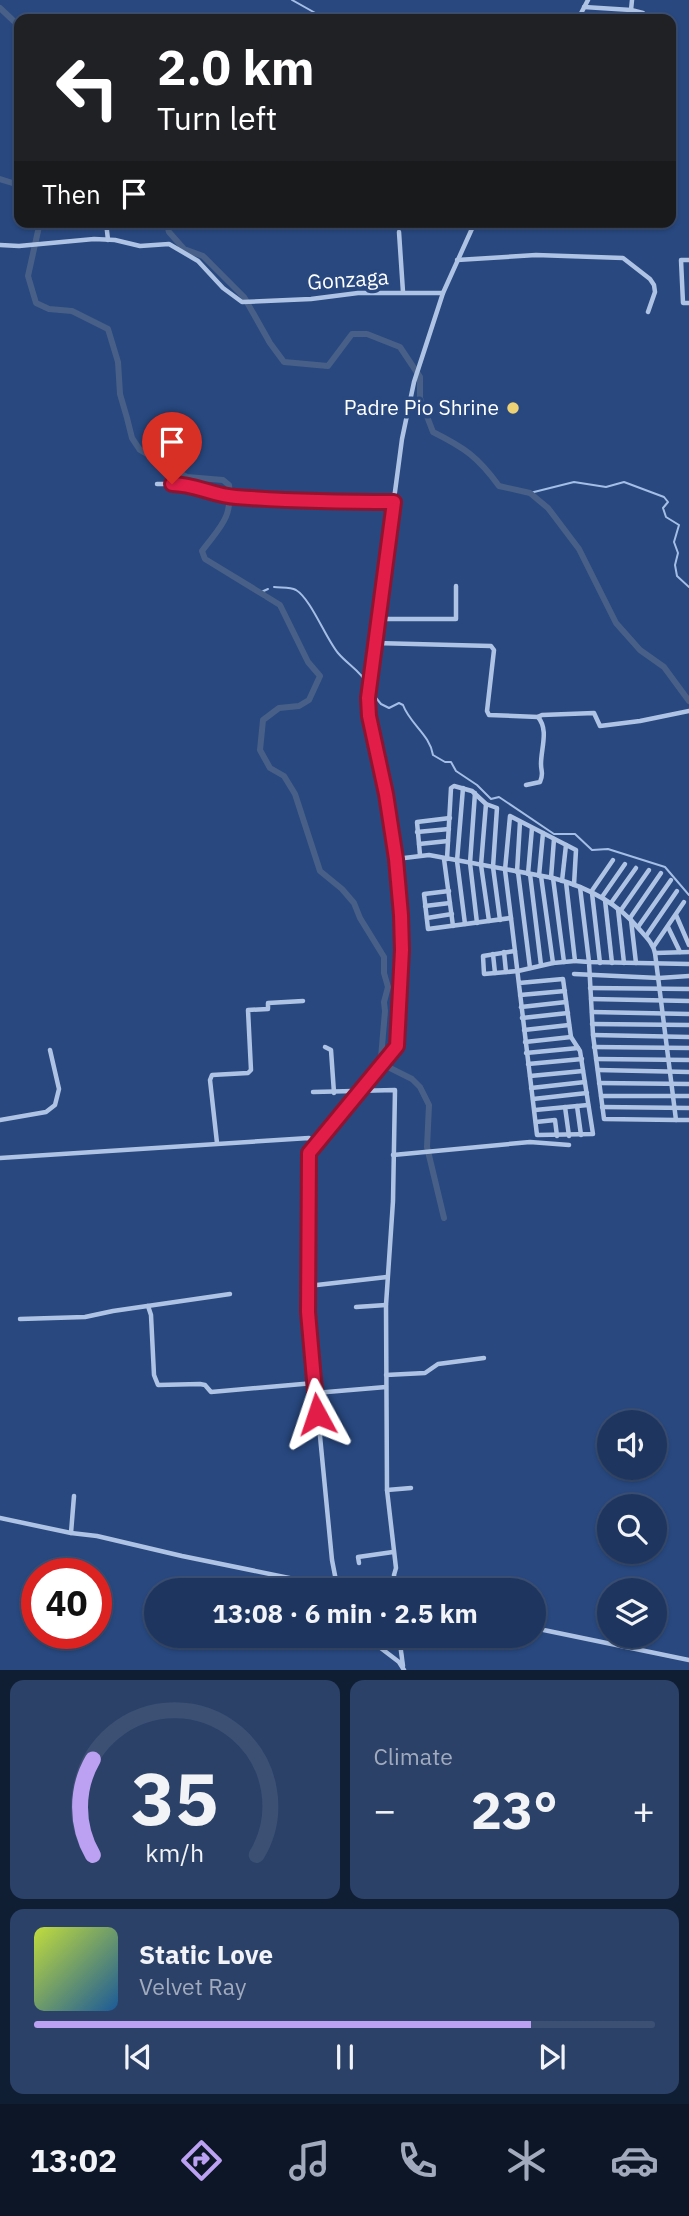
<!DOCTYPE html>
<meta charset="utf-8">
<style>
:root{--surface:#1e365f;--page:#2b4168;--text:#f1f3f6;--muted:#a1abbd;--line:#3c5074;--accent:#bca0f2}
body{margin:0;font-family:"IBM Plex Sans",sans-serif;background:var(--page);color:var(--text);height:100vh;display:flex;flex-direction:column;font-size:26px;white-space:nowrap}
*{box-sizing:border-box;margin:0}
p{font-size:23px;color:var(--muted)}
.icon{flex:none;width:38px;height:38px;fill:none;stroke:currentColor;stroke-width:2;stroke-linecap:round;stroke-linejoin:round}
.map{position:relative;height:1670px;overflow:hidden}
.sheet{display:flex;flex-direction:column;gap:10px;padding:10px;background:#101e34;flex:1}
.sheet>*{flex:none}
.guide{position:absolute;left:14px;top:14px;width:662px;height:214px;border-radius:14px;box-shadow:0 2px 5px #0004,0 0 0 2px var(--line);background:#202124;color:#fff;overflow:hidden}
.tools{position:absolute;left:597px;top:1410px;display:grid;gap:14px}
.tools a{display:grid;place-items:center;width:70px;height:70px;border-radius:50%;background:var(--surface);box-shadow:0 2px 5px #0004,0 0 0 2px var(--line);font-size:35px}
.speed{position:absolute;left:21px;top:1558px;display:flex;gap:14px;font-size:35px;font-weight:700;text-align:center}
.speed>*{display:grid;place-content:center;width:91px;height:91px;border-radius:50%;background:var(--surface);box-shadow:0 2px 5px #0004,0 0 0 2px var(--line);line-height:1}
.speed .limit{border:10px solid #d22;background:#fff;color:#111}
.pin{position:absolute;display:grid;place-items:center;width:60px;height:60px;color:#fff;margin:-72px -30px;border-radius:50% 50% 50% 0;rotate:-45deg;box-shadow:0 0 7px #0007}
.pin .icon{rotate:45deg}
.me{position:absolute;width:77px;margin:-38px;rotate:355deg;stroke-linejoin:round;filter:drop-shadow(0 0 5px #0008)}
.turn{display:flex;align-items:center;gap:24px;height:147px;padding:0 28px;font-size:32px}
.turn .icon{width:91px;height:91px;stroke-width:2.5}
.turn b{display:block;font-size:49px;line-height:60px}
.then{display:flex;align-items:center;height:66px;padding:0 28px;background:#0003;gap:14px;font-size:26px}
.big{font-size:52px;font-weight:700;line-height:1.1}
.sheet .widget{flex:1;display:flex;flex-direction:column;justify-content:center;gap:10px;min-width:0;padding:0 24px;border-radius:14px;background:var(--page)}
.sheet .dial{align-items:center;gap:0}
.dial svg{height:182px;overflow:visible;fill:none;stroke:var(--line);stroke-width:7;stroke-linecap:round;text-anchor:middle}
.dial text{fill:var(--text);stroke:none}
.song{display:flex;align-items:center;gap:21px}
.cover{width:84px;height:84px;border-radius:10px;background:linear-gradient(135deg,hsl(70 70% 55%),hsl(210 70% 35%))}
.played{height:7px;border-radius:4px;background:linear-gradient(90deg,var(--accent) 80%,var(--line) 80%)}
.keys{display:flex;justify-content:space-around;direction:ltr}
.heat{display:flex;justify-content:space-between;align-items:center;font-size:38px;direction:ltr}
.sheet .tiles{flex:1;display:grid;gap:10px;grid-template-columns:1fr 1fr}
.widget:last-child{grid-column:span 2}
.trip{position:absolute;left:144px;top:1578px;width:402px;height:70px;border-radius:35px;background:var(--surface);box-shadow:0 2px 5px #0004,0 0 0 2px var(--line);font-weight:700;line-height:70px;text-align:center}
.tab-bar{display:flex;height:112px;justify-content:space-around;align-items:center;background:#0c1626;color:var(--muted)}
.tab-bar .icon{width:49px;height:49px}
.tab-bar .current{color:var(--accent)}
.tab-bar b{font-size:32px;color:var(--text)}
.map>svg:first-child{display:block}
</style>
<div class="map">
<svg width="689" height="1670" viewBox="0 0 689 1670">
<rect width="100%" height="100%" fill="#28487f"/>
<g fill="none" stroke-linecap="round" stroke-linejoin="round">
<g stroke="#a4bee5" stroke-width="2">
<path d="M292,0l34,19"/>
<path d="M530,493l44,-11 32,5 18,-5 40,15 4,5 -5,6 3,9 13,8 -5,17 4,11 -3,12 2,11 12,11"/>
<path d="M274,587c7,1 16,0 22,3 15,9 30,49 42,63 10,12 22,17 30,32"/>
<path d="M259,593l9,-4"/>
<path d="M372,693l9,11 8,4 10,-5 4,2c7,19 27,30 30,50l12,7h6l5,9 21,14 14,14 8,-2 55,37h21l17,16 16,-1 57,18 24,28"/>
</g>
<g stroke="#486087" stroke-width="6">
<path d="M0,8l19,18"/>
<path d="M0,179l19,6"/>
<path d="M40,222l-12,54 8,27 13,6 23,2 36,18 10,33 2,32 7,24 5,20 8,12 47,27 36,3 6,5c4,33 -9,42 -27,66l3,8 59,36"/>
<path d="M166,222l3,10 15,17 19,7 41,41 26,46 14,19 44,4 24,-32h15l33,13 20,30v21l13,34c32,16 45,25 66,54l31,7 18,15 31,41 37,74 24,27 24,17 25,34"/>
<path d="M267,597l13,8 28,57 12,14 -11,24 -10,6 -20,2 -16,12 -3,30 10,18 14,8 11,18 25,77 22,18 12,14 6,15 24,39v16l4,14 -4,15 1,9 -4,47 5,8 26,13 8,8 9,18 -2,42 17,71"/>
</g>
<g stroke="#afc4e5" stroke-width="4.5">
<path d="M632,0l-1,10 12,3v6"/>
<path d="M584,7l47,3v7"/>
<path d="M578,19l10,-19"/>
<path d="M106,222l2,18"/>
<path d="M399,232l4,60"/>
<path d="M0,245l19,1 75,-7 21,1 25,6 29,-2 29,17 25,27 19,14 69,-3 47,-6h85"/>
<path d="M457,260l79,-5 87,3 27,21 4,6 1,7 -7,20"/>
<path d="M689,260h-8l2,43h6"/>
<path d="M157,484h30l45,13 43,1 23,4h96"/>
<path d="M379,619h77v-33"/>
<path d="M375,643l116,3 3,4 -7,61 2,4 49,2 4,-2 52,-2 6,13 40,-5 49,-10"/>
<path d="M526,785l14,-3c4,-8 1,-10 1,-18 0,-16 8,-34 -3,-47"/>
<path d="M463,788l-6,73 8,63"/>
<path d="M475,793l-5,70 7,60"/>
<path d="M486,804l-5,61 8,56"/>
<path d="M417,832l32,-3"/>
<path d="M419,844l29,-3"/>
<path d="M420,855l-3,-33 33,-4"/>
<path d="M396,859l33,-4 124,23c34,9 64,24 87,52 6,7 13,13 15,23l21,167 -72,-1 -11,-84 -4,-73 -14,-1 -9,-79"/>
<path d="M444,859l9,67"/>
<path d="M447,859l4,-71 3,-2 18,5 14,13 11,4 -4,59 7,53"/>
<path d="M517,872l3,-50"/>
<path d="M518,872l12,96"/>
<path d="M528,874l4,-46"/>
<path d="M530,874l11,91"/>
<path d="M539,876l4,-43"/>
<path d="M541,876l12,87 22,-2"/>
<path d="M551,878l3,-39"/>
<path d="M553,878l11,84"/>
<path d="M562,881l4,-36"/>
<path d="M580,887l9,75 100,2"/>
<path d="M449,891l-25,3 4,35 83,-11 -6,-48 5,-54 66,34 -2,35"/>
<path d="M591,892l22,-32"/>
<path d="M592,893l8,70"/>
<path d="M602,897l23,-33"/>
<path d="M605,900l7,63"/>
<path d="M611,903l25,-35"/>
<path d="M425,906l25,-3"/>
<path d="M618,909l6,54"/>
<path d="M621,910l28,-40"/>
<path d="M676,915l13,30"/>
<path d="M427,918l25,-4"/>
<path d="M511,918l26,217 56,-1 -13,-83 -9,-14 -8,-58 -44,4"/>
<path d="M630,918l31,-45"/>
<path d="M631,920l5,43"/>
<path d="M638,927l33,-47"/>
<path d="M668,927l12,25"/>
<path d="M646,936l31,-45"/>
<path d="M654,946l30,-44"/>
<path d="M515,951l-32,5 1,18 34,-3 35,-8"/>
<path d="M504,952l2,20"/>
<path d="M655,953l34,-1"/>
<path d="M493,954l2,19"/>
<path d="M574,974l85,4 30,-2"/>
<path d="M590,988l99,1"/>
<path d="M520,995l45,-4"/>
<path d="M591,999l98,2"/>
<path d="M521,1007l45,-5"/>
<path d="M592,1012l97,2"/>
<path d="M522,1018l46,-5"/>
<path d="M592,1024l97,1"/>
<path d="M524,1030l45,-5"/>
<path d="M593,1035l96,2"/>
<path d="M525,1042l46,-5"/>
<path d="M325,1047l6,3 3,43"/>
<path d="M594,1047l95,1"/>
<path d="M526,1053l52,-5"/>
<path d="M596,1059l93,1"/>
<path d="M528,1064l54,-5"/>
<path d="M598,1070l91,2"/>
<path d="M530,1076l53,-5"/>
<path d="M599,1083l90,1"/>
<path d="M531,1088l54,-6"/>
<path d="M313,1092l82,-2 -2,111 -7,104 1,185 9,78 -2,7 2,16"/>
<path d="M601,1096h88"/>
<path d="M533,1099l54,-6"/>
<path d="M577,1106l4,29"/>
<path d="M565,1107l4,29"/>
<path d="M602,1107l87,1"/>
<path d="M535,1110l53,-5"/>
<path d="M0,1120l46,-8 9,-7 4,-16 -9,-39"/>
<path d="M676,1120h13"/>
<path d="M536,1122l19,-2 2,16"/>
<path d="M217,1143l-7,-63 2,-5 36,-2 3,-3 -3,-60 20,-1v-6l35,-2"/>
<path d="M393,1155l137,-13 39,3"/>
<path d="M0,1158l309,-20 5,7"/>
<path d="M308,1286l79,-9"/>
<path d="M148,1306l3,9 3,60 4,10 42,-1 5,1 6,7 103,-9"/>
<path d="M356,1307l30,-2"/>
<path d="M20,1319l65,-2 28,-6 117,-17"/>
<path d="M386,1375l39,-2 13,-9 46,-6"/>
<path d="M315,1393l71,-6"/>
<path d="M387,1490l24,-2"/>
<path d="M0,1518l71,15 26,3 85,20 171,35"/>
<path d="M71,1533l3,-37"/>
<path d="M359,1563l-1,-6 35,-5"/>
<path d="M338,1591l-6,-31 -24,-248 1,-159 88,-107 5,-96 -6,-91 -10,-65 -17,-78 1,-36 32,-241 12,-57 29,-89 32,-71"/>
<path d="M534,1628l155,32"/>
<path d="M365,1636l34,26 5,8"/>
<path d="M399,1636l4,30"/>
</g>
</g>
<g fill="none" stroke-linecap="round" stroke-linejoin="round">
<defs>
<path id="route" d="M172,484c23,0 42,12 64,13 52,4 105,5 158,5l-26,196 1,18 17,78 10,65 5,56 1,35 -5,96 -88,107 -1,159 9,102"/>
</defs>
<use href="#route" stroke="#92132f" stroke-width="18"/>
<use href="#route" stroke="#e11d48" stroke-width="12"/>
</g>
<circle fill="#edd275" stroke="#28487f" stroke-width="2.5" cx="513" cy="408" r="7"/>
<g text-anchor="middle" stroke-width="7" stroke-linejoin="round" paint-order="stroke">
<g font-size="21" fill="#fff" stroke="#28487f">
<text transform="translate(348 280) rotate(-4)" y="7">Gonzaga</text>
</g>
<g font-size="21" fill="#fff" stroke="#28487f" text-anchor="end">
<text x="499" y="415">Padre Pio Shrine</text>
</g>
</g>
</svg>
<div class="tools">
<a><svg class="icon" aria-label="sound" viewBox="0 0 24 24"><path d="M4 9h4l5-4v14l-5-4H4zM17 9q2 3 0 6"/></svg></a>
<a><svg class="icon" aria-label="search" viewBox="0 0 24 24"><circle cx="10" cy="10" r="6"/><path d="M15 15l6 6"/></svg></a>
<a><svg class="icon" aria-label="layers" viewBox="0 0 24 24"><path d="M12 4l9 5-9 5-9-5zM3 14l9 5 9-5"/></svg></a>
</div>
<div class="speed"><div class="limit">40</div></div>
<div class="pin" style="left:172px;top:484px;background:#d93025"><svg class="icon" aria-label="arrive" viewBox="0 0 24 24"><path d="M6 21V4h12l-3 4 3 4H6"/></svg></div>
<svg class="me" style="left:317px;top:1414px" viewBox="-20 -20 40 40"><path d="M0-17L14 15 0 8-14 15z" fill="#e11d48" stroke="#fff" stroke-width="4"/></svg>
<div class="trip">13:08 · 6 min · 2.5 km</div>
<div class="guide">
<div class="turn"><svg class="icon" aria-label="left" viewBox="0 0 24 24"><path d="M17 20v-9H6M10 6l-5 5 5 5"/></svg><div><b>2.0 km</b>Turn left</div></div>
<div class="then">Then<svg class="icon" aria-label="arrive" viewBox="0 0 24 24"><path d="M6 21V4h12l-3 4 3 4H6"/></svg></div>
</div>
</div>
<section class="sheet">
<div class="tiles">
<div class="widget dial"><svg viewBox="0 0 100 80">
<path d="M14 69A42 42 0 1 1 86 69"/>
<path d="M14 69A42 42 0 0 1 14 27" stroke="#bca0f2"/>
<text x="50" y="56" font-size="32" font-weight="700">35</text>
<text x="50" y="72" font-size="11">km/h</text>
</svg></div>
<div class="widget"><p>Climate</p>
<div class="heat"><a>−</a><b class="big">23°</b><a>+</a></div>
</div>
<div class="widget">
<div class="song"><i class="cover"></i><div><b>Static Love</b><p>Velvet Ray</p></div></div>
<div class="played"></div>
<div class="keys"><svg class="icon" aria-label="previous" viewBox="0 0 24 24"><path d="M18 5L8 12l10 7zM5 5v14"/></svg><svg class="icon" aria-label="pause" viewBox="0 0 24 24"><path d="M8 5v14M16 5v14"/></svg><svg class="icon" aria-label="next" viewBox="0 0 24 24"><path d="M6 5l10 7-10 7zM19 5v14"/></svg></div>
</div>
</div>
</section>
<nav class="tab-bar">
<b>13:02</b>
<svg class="icon current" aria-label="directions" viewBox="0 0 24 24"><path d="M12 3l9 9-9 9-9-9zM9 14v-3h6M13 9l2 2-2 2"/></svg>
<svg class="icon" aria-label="music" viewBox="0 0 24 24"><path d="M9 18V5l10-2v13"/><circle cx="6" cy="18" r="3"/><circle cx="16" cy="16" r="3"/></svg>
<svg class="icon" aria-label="phone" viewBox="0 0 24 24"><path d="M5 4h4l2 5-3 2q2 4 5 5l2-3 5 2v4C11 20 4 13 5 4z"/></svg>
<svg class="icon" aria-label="climate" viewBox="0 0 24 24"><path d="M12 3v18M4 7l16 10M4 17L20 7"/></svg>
<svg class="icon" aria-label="car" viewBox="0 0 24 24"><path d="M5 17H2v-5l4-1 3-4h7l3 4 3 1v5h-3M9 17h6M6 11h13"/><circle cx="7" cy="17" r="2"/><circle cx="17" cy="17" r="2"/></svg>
</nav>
